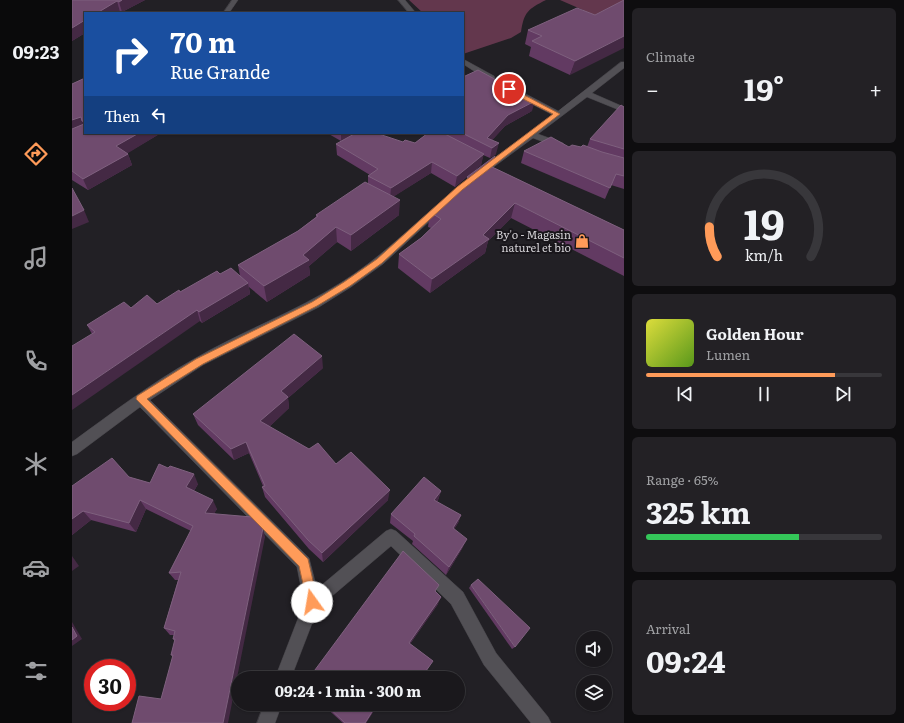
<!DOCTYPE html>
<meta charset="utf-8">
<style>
:root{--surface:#1a181c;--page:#232125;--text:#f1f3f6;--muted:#9fa0a3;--line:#38373b;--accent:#ff9b59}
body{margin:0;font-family:Literata,serif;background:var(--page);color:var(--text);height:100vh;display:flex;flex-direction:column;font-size:15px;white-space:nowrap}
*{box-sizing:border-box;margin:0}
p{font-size:13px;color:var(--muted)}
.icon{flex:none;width:22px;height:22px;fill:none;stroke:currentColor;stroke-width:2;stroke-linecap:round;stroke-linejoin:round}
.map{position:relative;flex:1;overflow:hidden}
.details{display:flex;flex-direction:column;gap:8px;padding:8px;background:#0e0d0f;width:280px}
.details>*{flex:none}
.guide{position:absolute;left:12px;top:12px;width:380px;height:122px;border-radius:0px;box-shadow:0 1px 3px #0004,0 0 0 1px var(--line);background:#1a4fa0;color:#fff;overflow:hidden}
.fabs{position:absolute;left:504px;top:631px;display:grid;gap:8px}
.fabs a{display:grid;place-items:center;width:36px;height:36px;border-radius:50%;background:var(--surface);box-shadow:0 1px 3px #0004,0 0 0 1px var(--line);font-size:20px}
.speed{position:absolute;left:12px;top:659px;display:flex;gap:8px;font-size:20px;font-weight:700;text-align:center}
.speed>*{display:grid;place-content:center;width:52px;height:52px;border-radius:50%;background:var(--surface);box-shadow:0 1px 3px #0004,0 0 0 1px var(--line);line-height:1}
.speed .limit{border:6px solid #d22;background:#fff;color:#111}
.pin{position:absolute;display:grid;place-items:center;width:34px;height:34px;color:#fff;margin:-17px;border:2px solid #fff;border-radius:50%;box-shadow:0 1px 4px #0007}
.me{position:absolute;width:44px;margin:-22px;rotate:347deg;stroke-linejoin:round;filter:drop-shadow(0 0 3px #0008)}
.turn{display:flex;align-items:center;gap:14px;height:84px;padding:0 20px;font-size:18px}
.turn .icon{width:52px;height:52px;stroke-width:2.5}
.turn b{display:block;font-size:28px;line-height:34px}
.then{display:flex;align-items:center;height:38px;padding:0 20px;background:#0003;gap:8px;font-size:15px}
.big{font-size:30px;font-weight:700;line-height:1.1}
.details .widget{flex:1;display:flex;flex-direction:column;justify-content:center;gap:6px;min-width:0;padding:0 14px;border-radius:6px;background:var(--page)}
.details .dial{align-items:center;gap:0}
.dial svg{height:104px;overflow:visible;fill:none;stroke:var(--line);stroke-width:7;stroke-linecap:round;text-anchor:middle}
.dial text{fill:var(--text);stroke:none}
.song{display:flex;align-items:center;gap:12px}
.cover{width:48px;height:48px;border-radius:6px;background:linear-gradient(135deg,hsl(60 70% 55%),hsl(90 70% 35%))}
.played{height:4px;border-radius:2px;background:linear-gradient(90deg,var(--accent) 80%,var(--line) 80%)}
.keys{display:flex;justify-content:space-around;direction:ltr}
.heat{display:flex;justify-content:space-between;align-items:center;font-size:22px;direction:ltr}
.charge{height:6px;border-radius:3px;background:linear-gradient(90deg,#34c759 65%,var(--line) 0)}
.trip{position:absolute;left:159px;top:671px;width:234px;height:40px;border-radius:20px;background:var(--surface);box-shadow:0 1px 3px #0004,0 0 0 1px var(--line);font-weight:700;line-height:40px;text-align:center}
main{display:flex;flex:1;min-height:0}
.menu{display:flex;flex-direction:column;width:72px;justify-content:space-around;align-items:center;background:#0a0a0b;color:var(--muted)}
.menu .icon{width:28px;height:28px}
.menu .selected{color:var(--accent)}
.menu b{font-size:18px;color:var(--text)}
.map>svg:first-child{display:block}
</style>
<main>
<nav class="menu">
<b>09:23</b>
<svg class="icon selected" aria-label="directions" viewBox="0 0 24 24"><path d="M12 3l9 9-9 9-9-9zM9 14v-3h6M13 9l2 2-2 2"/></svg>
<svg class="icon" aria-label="music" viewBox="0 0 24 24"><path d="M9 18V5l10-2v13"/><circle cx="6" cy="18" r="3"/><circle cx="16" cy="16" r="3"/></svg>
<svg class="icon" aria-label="phone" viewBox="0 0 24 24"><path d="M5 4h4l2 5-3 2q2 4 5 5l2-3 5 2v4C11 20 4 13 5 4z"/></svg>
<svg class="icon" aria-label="climate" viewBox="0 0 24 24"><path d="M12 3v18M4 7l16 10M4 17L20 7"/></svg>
<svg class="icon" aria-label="car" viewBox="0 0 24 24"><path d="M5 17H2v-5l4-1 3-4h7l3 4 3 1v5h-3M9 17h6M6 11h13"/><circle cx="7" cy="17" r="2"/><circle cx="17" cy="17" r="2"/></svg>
<svg class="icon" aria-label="filters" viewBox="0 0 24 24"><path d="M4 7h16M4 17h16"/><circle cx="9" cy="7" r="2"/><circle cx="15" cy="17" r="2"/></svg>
</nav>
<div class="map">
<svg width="552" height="723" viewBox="0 0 552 723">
<rect width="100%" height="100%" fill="#222025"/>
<g fill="#63374d">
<path d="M337,0h137c-18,9 -22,12 -25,32l-10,6 -48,16v-41h-40z"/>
<path d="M488,0h64v14l-34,15 -7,-19z"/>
</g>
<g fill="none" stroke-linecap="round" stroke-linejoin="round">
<defs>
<g id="minor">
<path d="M160,0h6l-9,13h-6z"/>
<path d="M326,0h7l11,13h-7z"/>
<path d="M391,59l31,17 1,2 -4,2h-3l-25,-16z"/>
<path d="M549,62h3v6l-32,25 32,14v5l-37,-15 -49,37 25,9 1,2 -1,2h-6l-24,-9 -49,36h-6l-2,-2 2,-2 75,-55 -35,-18v-4h6l34,18z"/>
<path d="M369,203l5,3 -2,2 -61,56 -32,23 -32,20 -116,58 -53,35 159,158 8,31 69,-58 5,-2 5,2 67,61 33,61 52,64 3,6h-20l-47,-58 -33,-61 -60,-58 -73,62 -27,70h-16l29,-75 -7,-36 -157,-160 -63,47 -5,2v-14c40,-29 79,-59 122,-83 48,-28 101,-47 148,-77 35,-22 65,-51 96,-78z"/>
<path d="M192,704h18l-7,19h-18z"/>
</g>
</defs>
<use href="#minor" stroke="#3f3d42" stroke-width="1"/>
<use href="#minor" fill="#525055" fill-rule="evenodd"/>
</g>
<g fill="#623a62">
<path d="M0,0h73l-23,12h-2l-2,1h-33v20l-13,8z"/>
<path d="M523,15l-25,60 -41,-19 2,-9 -6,-3 3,-14z"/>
<path d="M13,78v55h76l-34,20 1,1 4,11 -44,25 -16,-10v-96z"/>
<path d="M552,107v82l-13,-4 -6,14 -84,-36 3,-12 45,-4h18l3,-8z"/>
<path d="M460,111l-27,15 -13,14 4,14 -6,4 -7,-3 -2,10 -26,22 -24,-14 -37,23 5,19 -48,36 -14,-9 -28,24 1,9 -43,27 -18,-15 1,7 -48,29 -2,-2 -108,13 -5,-9 44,-17 26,-4 23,-12 40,-18 20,2 -2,-11 60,-34 18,-14v-2l52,-32v-7l2,-1 -33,-20 -1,-11 67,-2 12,1 13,-10h35z"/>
<path d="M255,133h28l-14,8z"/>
<path d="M420,167l132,63v46l-113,-58 -23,23 -3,12 -55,40 -32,-25 1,-14 22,-16 10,-10 -3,-1 2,-15 37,-30v-5z"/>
<path d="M251,368l-35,30 1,10 -20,19 67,37 52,36 -65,62 -14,-13 -44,-52 -3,-10 1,-1 -14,-33 -15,7 -36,-35 -5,-11z"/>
<path d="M57,477l21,6 48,1 -4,7 23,18 -3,4 51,24 -104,162 12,-42 -2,-2 4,-14 -2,-2 1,-4h-4l-6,-7 14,-48h-3l-6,-7 22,-42 -45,-22 -10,23 -45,-12 -19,15v-49z"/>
<path d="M369,491l-3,9 -1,2 24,13 -3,8 -4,6 9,18 -17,28 -34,-31 1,-3 -23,-18 1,-9z"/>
<path d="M399,585l44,62 -3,2 -43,-61z"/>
<path d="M364,592l2,12 -28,40 23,17 -12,17h-22l-3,-2 -1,2h-86z"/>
<path d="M250,704h56l-12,19h-23z"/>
</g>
<g fill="#442944">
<path d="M50,0h23l-23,12 -3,-10z"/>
<path d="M45,1l3,11 -2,1h-21z"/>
<path d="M13,20v13l-13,8v-13z"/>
<path d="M552,36v12l-54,27 5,-14z"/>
<path d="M463,101l-3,10 -27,15 -17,19 -1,-7 21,-23z"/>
<path d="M9,117l4,11 -13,5v-13z"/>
<path d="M67,133h22l-41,25 -4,-12z"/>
<path d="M269,133h14l-14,8z"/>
<path d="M427,143l-3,11 -6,4 2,-10z"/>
<path d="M56,154l4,11 -44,25 -5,-11z"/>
<path d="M412,154l-3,11 -26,22 2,-11z"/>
<path d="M423,156l-4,14 -1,-4z"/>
<path d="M360,162l-1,11 -41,26 1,-11z"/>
<path d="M328,200l-1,15 -48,36v-16z"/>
<path d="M443,203l-4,15 -23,23 -3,12 -55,40 2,-14 51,-44z"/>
<path d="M12,210l5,12 -17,7v-13z"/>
<path d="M264,227l1,15 -28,24 1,9 -43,27 -3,-16 39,-31z"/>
<path d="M176,283l2,11 -48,29 -3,-11z"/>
<path d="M125,310l3,11 -128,89v-15z"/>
<path d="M250,356l1,12 -35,30 1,10 -26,25 -3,-12 21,-30z"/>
<path d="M174,442l3,11 -15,7 -3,-11z"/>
<path d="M122,474l4,10 -7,12 -5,-9z"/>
<path d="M318,490l-2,10 -65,62 -1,-9z"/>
<path d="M369,491l-3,9 -6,9 2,-9z"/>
<path d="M68,500l6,9 -10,23 -7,-9z"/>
<path d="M141,500l4,9 -8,13 -4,-9z"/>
<path d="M11,511l8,9 -19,15v-16z"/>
<path d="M389,515l-3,8 -8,13 3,-8z"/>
<path d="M191,528l2,9 -37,186h-5z"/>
<path d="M395,539l-4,8 -17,28 3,-8z"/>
<path d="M0,556l7,10 -7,5z"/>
<path d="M369,597l-3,7 -31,44 2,-5z"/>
<path d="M0,622l10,17 -10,7z"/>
<path d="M305,704h1l-12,19h-1z"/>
</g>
<g fill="#6f4b6e" stroke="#7e607e">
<path d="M0,0h50l-3,2 -2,-1 -20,12h-12v7l-13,8z"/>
<path d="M552,0v36l-49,25 -43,-20 10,-5 -14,-6 49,-22 18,7z"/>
<path d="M406,70l57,31 -27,14 -21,23 12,5 -7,5 -30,-15h1v-56z"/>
<path d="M13,78v44l-3,-1 -1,-4 -9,3v-36z"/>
<path d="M549,105l3,2v42l-34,-10z"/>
<path d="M13,123v10h54l-23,13 12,8 -45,25 -11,-8v-42l12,-5z"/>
<path d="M284,133h20l27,9 2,-2 10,3 13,-10h15l41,21 -27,22 -25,-14 -41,26 -23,-12 10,-7 -42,-25z"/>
<path d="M479,137l18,10 3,-2 9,2 2,-2 19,7 22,6v18l-8,-2 -6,14 -86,-37z"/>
<path d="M423,156l-5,10 134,64v28l-109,-55 -32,32 6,4 -57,40 -33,-25 22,-16 20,-19 -11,-7 40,-33 -3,-2z"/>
<path d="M293,182l35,18 -49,35 -15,-8 -33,28 6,5 -45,26 -26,-21 60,-34 20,-15 -2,-1z"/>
<path d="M0,188l12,22 -12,6z"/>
<path d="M159,268l17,15 -49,29 -2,-2 -125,85v-49l23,-14 -8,-7 37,-23 7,6 16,-13 10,9 22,-14 1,2 37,-21 3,3z"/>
<path d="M222,334l28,22 -41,35 7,6 -28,24 49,28 9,-6 18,21 15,-12 39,38 -68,63 -14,-13 -46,-53 3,-1 -19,-44 -15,7 -38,-35z"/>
<path d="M40,458l17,19 21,6 9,-19 9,4 2,-2 24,8 -8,13 27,13 -8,13 47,4 11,11 -40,195h-91l7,-27 22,3 12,-44h-2l4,-16h-2l2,-8 -11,-3 17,-56 -12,1 24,-47 -53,-26 -11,23 -46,-12 -11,8v-33z"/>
<path d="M352,477l17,14 -7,9 27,15 -8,13 14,11 -18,28 -35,-31 1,-2 -24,-20z"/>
<path d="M331,551l36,34 -4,6 6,6 -32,46 24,18 -12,17h-15l-8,-7 -4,7h-85z"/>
<path d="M406,579l52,49 -15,19 -44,-62z"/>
<path d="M0,627l5,9 -5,4z"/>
<path d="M253,704h52l-12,19h-20z"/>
</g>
<path fill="#ff9b59" stroke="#a6653a" d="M435,88h4l49,26 -98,76 -80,73 -32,23 -33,20 -114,58 -56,35 161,160 10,43 -1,5 -5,1 -4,-1 -1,-5 -8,-36 -163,-167 1,-3 59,-37 116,-57 32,-20 33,-23 80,-72 31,-24 65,-49 -46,-23z"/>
<defs>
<symbol id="shop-bare" viewBox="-9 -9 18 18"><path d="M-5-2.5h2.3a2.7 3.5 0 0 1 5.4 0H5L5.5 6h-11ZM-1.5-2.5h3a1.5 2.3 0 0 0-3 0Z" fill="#ff9b59" stroke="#19161b" stroke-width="2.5" paint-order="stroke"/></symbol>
</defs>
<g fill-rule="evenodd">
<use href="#shop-bare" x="500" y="231" width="20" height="20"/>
</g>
<g text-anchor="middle" stroke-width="4" stroke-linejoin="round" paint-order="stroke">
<g font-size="11" fill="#d3d1d5" stroke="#19161b" text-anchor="end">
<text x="499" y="239">By'o - Magasin<tspan x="499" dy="13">naturel et bio</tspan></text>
</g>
</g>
</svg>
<div class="fabs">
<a><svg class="icon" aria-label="sound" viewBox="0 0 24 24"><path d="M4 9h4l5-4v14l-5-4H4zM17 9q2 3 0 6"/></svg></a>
<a><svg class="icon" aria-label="layers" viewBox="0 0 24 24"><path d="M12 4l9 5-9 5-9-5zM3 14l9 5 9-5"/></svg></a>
</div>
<div class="speed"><div class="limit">30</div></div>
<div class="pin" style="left:437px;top:89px;background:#d93025"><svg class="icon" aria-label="arrive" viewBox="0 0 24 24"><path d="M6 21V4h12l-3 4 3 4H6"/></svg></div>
<svg class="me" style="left:240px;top:602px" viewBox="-20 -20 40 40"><circle r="19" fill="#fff"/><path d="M0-13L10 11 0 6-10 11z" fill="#ff9b59"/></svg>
<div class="trip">09:24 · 1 min · 300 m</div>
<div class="guide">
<div class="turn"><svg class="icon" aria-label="right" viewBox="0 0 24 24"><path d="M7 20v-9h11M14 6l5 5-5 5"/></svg><div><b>70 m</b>Rue Grande</div></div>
<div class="then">Then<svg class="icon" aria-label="left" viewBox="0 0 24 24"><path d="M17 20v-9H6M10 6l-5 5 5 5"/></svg></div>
</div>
</div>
<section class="details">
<div class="widget"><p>Climate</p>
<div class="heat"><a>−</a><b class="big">19°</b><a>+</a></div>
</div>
<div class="widget dial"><svg viewBox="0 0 100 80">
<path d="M14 69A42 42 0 1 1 86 69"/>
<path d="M14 69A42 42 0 0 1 8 46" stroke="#ff9b59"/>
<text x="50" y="56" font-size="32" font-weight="700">19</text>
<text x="50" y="72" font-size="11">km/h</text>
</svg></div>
<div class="widget">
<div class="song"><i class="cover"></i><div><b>Golden Hour</b><p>Lumen</p></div></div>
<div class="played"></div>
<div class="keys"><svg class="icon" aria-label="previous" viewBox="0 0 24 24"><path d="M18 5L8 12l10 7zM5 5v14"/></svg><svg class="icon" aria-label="pause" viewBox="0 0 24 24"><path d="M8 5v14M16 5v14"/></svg><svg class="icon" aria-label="next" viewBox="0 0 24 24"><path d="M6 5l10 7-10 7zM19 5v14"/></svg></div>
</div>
<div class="widget"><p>Range · 65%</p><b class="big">325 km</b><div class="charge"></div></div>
<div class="widget"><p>Arrival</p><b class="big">09:24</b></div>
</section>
</main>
